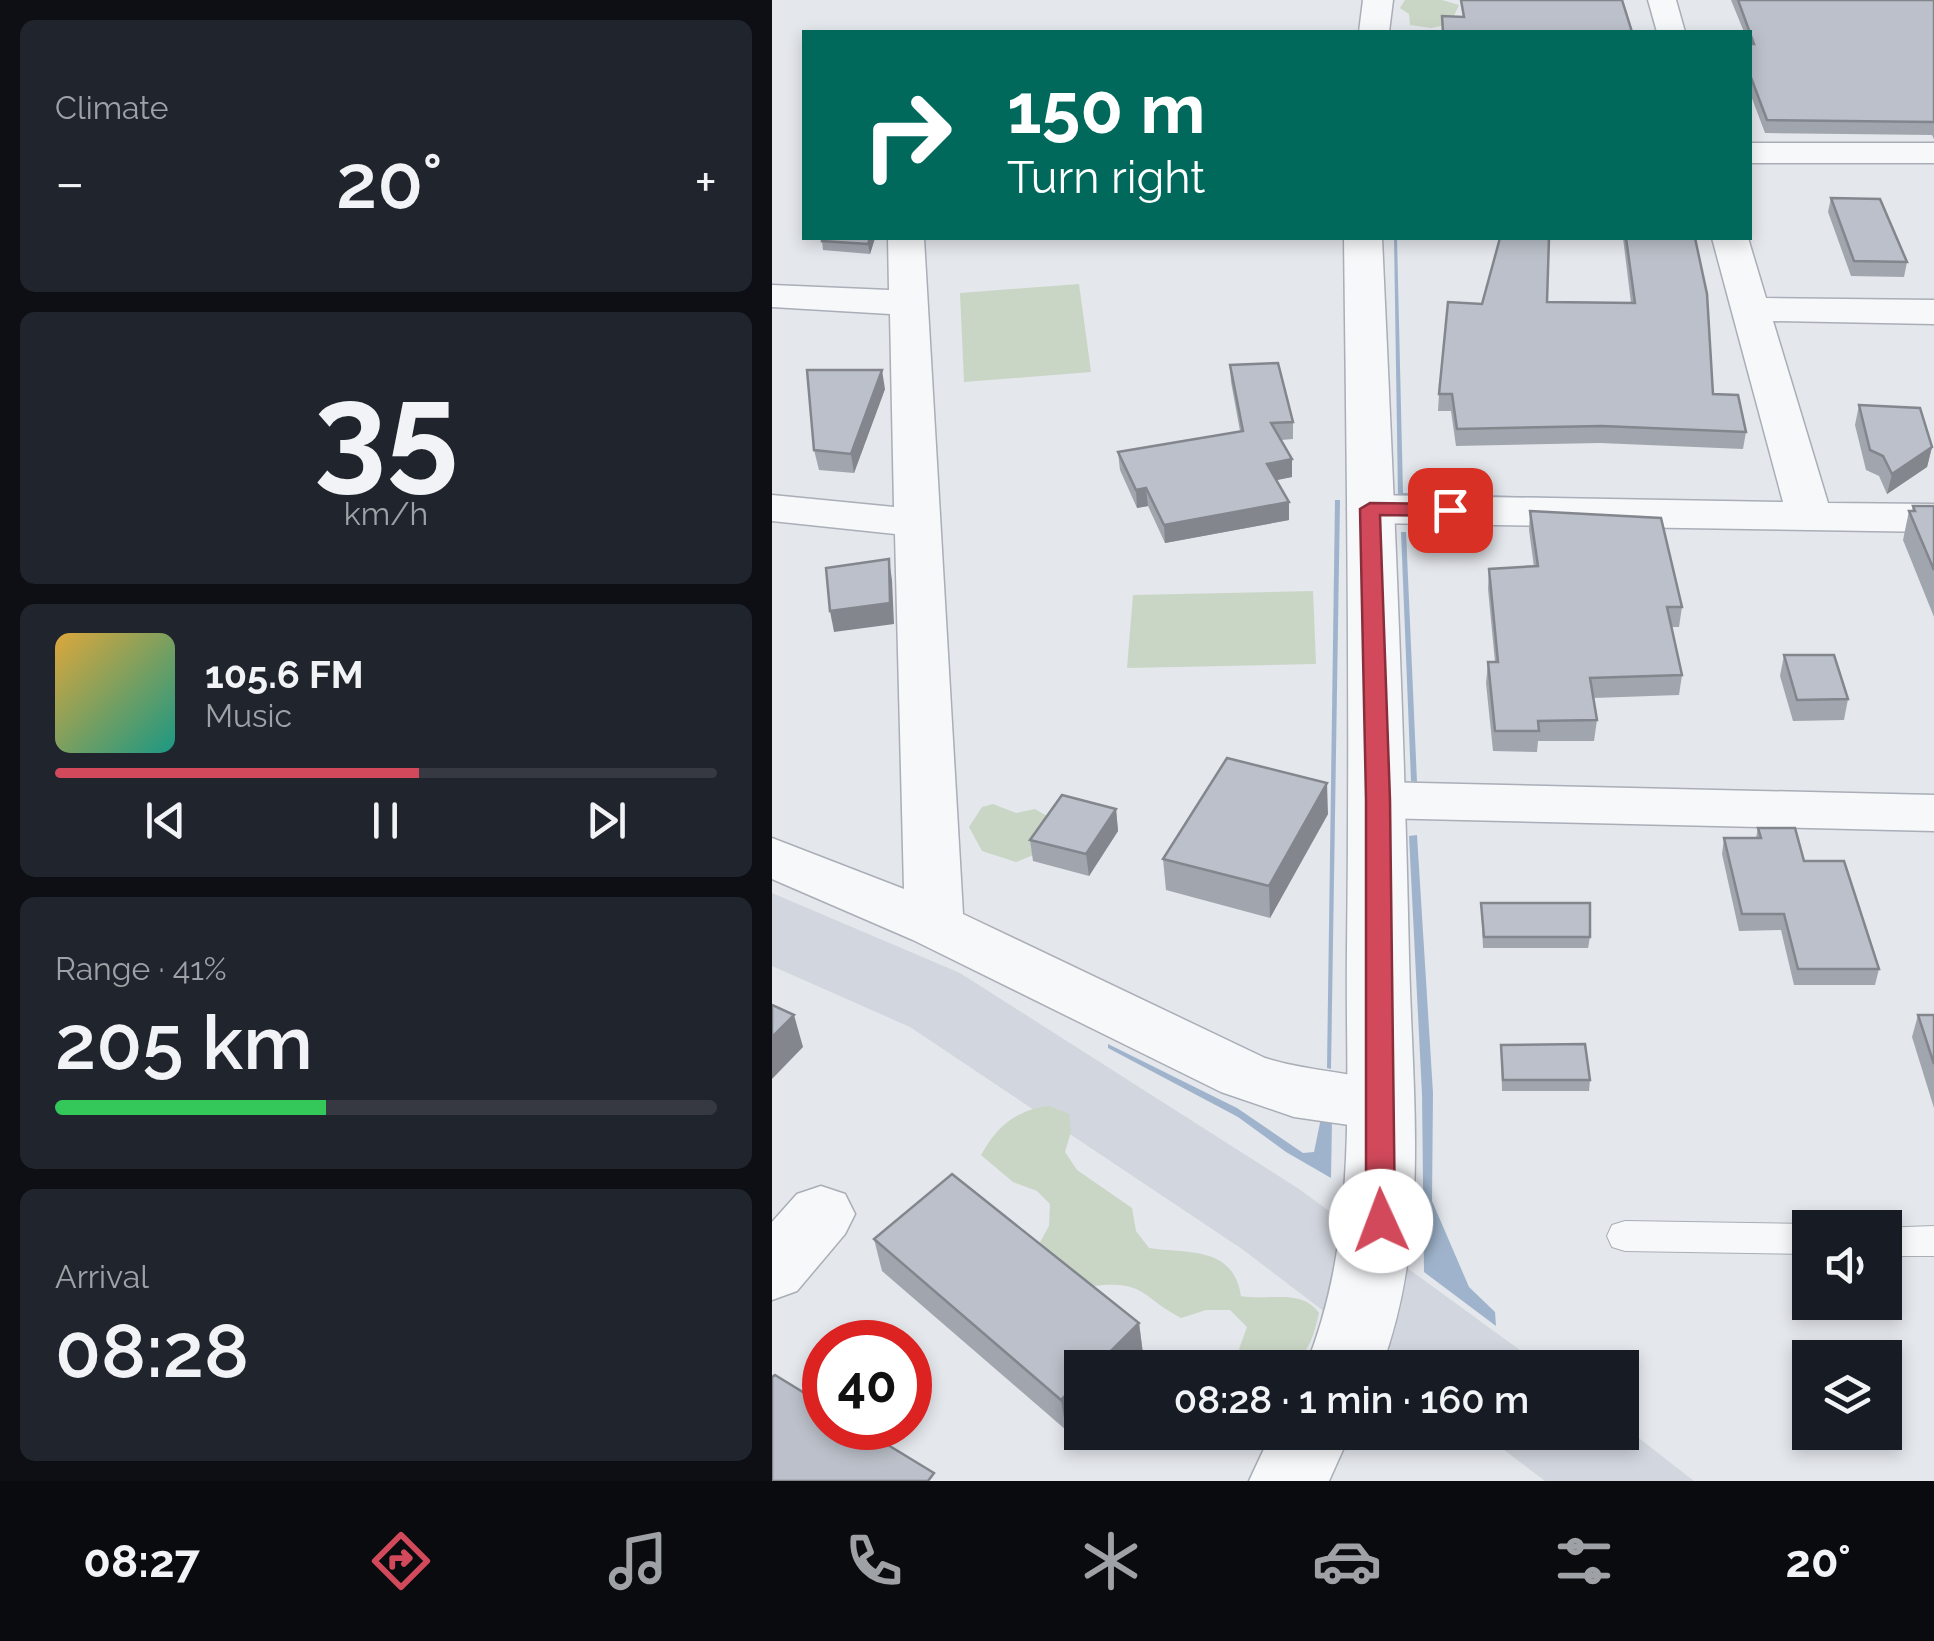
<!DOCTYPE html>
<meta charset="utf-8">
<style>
:root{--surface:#171b24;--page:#20242c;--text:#f1f3f6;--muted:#9ea1a6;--line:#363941;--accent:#d1495b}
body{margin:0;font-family:Raleway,sans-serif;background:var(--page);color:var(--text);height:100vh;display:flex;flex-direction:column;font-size:38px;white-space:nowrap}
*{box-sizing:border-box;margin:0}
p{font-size:32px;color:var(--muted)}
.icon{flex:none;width:55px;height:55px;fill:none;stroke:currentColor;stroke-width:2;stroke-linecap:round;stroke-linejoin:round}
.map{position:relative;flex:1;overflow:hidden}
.sheet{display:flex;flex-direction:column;gap:20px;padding:20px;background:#0d0f14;width:772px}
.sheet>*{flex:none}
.guide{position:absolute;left:30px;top:30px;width:950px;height:210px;border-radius:0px;box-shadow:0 5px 15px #0003;background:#00695c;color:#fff;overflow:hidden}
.fabs{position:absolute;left:1020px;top:1210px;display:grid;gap:20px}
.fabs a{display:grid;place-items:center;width:110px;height:110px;border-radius:0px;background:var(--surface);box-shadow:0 5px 15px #0003;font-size:50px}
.speed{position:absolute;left:30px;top:1320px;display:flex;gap:20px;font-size:50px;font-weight:700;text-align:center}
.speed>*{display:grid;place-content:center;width:130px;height:130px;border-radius:50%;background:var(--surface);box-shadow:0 5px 15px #0003;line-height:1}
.speed .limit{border:15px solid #d22;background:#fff;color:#111}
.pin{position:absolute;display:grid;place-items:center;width:85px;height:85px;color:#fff;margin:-42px;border-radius:20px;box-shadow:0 5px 15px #0006}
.me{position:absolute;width:110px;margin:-55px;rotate:358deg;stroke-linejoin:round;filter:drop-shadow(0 0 8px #0008)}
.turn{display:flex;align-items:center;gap:35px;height:210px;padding:0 40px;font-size:45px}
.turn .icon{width:130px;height:130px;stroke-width:2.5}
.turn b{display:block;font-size:70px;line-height:85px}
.big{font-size:75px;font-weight:600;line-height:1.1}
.sheet .tile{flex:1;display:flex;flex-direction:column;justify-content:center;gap:15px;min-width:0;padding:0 35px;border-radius:15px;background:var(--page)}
.sheet .dial{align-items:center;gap:0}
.dial b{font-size:130px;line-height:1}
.song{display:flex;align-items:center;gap:30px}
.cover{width:120px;height:120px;border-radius:15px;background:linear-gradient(135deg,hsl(40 70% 55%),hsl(170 70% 35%))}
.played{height:10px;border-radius:5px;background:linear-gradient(90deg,var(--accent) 55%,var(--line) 55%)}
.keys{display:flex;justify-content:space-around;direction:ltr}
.heat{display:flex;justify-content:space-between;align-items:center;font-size:55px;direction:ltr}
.charge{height:15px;border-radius:8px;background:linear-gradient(90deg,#34c759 41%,var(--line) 0)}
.trip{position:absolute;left:292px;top:1350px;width:575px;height:100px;border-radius:0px;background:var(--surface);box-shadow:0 5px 15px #0003;font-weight:600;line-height:100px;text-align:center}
.tab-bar{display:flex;height:160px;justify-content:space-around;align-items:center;background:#090b0e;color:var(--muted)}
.tab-bar .icon{width:70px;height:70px}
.tab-bar .on{color:var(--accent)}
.tab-bar b{font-size:45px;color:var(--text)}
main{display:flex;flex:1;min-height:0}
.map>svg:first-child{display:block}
</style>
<main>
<section class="sheet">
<div class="tile"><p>Climate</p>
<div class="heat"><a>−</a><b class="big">20°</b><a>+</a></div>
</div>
<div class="tile dial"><b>35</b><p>km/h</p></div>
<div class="tile">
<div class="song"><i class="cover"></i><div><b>105.6 FM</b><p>Music</p></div></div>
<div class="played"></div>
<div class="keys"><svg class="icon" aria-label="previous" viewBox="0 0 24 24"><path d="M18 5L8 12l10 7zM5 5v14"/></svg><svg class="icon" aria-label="pause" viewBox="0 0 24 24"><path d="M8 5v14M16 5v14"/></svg><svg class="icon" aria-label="next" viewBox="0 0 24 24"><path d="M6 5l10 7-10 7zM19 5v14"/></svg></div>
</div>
<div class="tile"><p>Range · 41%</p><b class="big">205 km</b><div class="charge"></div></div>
<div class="tile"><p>Arrival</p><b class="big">08:28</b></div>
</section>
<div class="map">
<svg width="1162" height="1481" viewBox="0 0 1162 1481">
<rect width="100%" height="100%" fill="#e4e7ec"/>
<g fill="#d2d6de">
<path d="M0,893l188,80 339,216 244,178h-146l-155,-118 -332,-222 -138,-61z"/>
<path d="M850,1425l72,56h-149l-63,-48 140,-1z"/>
</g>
<g fill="#c9d6c5">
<path d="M633,0h37l17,5 -9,19 -19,4 -21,-3 -1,-11 -9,-6z"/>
<path d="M307,284l12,88 -127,10 -4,-89z"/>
<path d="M541,591l3,73 -189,4 6,-73z"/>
<path d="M221,804l23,9 19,-4 19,11 -10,31 -28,11 -34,-11 -13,-24 13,-20z"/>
<path d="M277,1106l20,8 2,18 -6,20 12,18 55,38 4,23 13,17c41,6 84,-2 92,48 28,5 61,-8 78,17 -10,45 -20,55 -66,54l-14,-18 8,-22 -17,-17h-24l-25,8c-40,-21 -36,-38 -87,-32l-56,-40 11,-20 1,-22 -13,-13 -24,-9 -32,-27c16,-29 35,-45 68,-49z"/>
</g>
<g fill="#9fb4cc">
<path d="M622,238h3l6,255 373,10 -378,-7z"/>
<path d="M563,500h5l-9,569 -4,-1z"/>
<path d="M629,532h5l11,250 -6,-1z"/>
<path d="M645,835l16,258 -1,108 37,86 26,25 1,14 -72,-54 -2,-178 -13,-258z"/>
<path d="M336,1044l129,64 66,45 11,-1 7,-34 11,2 -1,58 -45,-26 -48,-35 -130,-69z"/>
</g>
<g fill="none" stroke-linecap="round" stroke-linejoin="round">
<defs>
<g id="service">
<path d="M853,1221l185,3 10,4h-10v26l-185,-3 -13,-4 -5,-11 5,-11z"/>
<path d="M1162,1226v30h-50v-28h-5z"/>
</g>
<g id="minor">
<path d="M876,0h28l9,32h-28z"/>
<rect x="978" y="143" width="184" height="20"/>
<path d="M116,238h36l39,676 302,144c44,14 91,14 135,28l9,18 -9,18 -23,7 -83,-12 -73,-25 -308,-152 -141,-61v-41l132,51 -9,-355 -123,-13v-26l122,12 -4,-193 -118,-7v-22l117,5z"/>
<path d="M940,238h36l18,60 168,2v24l-161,-3 55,182 106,1v28l-564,-9 -16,-4 -7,-10 7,-10 16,-4 413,7z"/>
<path d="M606,782l556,13v36l-556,-13 -19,-5 -8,-13 8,-13z"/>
<path d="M49,1186l24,8 10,20 -10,20 -48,57 -25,9v-78l25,-28z"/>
</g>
<g id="tertiary">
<path d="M591,0h30l-4,32h-30z"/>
<path d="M572,238h38c11,239 22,479 27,718 3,139 22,278 -28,412h-76c55,-134 40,-277 42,-419 3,-237 0,-474 -3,-711z"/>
<path d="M500,1432h79l-22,49h-80z"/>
</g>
</defs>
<use href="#service" stroke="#a9aeb7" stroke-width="2"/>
<use href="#minor" stroke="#a9aeb7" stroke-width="3"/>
<use href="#tertiary" stroke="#a9aeb7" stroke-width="3"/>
<use href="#service" fill="#f7f8fa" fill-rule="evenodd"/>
<use href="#minor" fill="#f7f8fa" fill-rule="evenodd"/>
<use href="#tertiary" fill="#f7f8fa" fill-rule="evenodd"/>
</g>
<g fill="#a1a5ae">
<path d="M959,0h203v139l-2,-4 -167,-2 -15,-40v-61h-6z"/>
<path d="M1059,198l76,64 -3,15 -53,-1 -23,-64z"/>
<path d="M103,238l-5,16 -47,-4 -1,-9z"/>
<path d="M851,238h72l18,156 33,38 -3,17 -143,-6 -144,3 -5,-35h-13l1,-17 43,-90 65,-2 84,1z"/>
<path d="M458,365l63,57v17l-12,1 11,19v18l-16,3 13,40 -124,23 -17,-37 -11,2 -17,-38 -2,-18 122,-21 -9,-49z"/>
<path d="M113,389l-31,84 -35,-3 -5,-20z"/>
<path d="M1087,405l73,42 -5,20 -40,27 -8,-18 -13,-6 -11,-45z"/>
<path d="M1141,506h21v111l-31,-77 6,-29h3z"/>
<path d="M758,511l152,96 -3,20h-8l11,48 -3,20 -86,3 4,22 -3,21h-56l-1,11 -44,-1 -7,-68 2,-21h7l-7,-73 1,-20 45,-2 -5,-37z"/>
<path d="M1012,655l64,44 -4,21 -51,1 -13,-45z"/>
<path d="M344,809l2,22 -29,45 -56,-15 -3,-21z"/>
<path d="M556,814l-58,104 -104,-28 -3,-31z"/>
<path d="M986,828l46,33 75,108 -4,16h-81l-13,-55 -42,1 -17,-77 2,-16h32z"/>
<path d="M709,903l109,34 -2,11h-105z"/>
<path d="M1146,1015h16v93l-22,-71z"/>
<path d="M729,1045l89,35 -1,11h-87z"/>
<path d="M102,1239l265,84 4,31 -61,14v47l-16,15 -184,-159z"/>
</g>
<g fill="#83868d">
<path d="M98,238h5l-5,16 -2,-10z"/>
<path d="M110,370l3,19 -31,84 -3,-19z"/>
<path d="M1160,447l-5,20 -40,27 5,-20z"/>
<path d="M520,459v18l-25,5v-18z"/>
<path d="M374,488l2,18 -11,2 -1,-18z"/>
<path d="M517,502v18l-124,23 -1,-18z"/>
<path d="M117,559l3,21 2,44 -60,8 -4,-21z"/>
<path d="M555,783l1,31 -58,104 -1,-32z"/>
<path d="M344,809l2,22 -29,45 -3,-22z"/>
<path d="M22,1015l9,32 -31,32v-42z"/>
<path d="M367,1323l4,31 -14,14h-35z"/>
<path d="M310,1379v36l-16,15 -5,-30z"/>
</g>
<g fill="#bbc0ca" stroke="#83868d" stroke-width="2.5">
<path d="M689,0h161l10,32h-189l-1,-16 22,1z"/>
<path d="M966,0h196v122l-167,-2 -17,-45v-31h4z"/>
<path d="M1059,198l49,1 27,63 -53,-1z"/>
<path d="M51,238h47l-2,6 -46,-3z"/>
<path d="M728,238h49l-2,64 88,1 -9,-65h69l12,56 6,100 25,1 8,37 -144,-6 -145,3 -5,-35h-13l9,-92 34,2z"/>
<path d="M506,363l15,59 -22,1 21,36 -25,5 22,38 -125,23 -18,-37 -10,2 -18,-38 125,-21 -13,-66z"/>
<path d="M35,370h75l-31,84 -37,-4z"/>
<path d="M1087,405l61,3 12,39 -40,27 -9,-18 -13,-6z"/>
<path d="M1141,506h21v64l-25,-59h6z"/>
<path d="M758,511l131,7 21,89h-15l15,68 -92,3 7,42 -59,1 1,10h-44l-7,-69h10l-9,-93 49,-3z"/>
<path d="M117,559l1,44 -60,8 -4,-43z"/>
<path d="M1012,655h50l14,44 -51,1z"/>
<path d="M455,758l100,25 -58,103 -106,-27z"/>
<path d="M290,795l54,14 -30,45 -56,-14z"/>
<path d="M986,828h37l9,33h40l35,108h-81l-14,-55h-42l-18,-76h37z"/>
<path d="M709,903h109v34h-106z"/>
<path d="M0,1005l22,10 -22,22z"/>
<path d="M1146,1015h16v49z"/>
<path d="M813,1044l5,36h-87l-2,-35z"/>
<path d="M180,1174l187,149 -45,45h-12v11l-21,21 -187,-161z"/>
<path d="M3,1375l49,30v23h36l74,45 -6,8h-156v-104z"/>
</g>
<path fill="#d1495b" stroke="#882f3b" stroke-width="2.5" d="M598,503l80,1 10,6 -10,6 -70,-1 10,285 5,421 -4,9 -10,3 -11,-3 -4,-9v-421l-6,-291z"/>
</svg>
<div class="fabs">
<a><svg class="icon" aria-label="sound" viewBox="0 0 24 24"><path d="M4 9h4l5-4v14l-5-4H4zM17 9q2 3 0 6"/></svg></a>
<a><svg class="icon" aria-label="layers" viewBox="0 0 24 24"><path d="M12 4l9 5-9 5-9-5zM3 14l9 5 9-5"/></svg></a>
</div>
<div class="speed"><div class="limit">40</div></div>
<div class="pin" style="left:678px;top:510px;background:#d93025"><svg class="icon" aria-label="arrive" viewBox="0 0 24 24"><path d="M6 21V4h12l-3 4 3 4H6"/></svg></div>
<svg class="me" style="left:609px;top:1221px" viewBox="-20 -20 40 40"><circle r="19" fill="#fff"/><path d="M0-13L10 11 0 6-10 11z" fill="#d1495b"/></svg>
<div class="trip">08:28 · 1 min · 160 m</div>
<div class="guide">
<div class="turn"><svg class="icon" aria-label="right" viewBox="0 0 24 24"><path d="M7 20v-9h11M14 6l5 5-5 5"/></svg><div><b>150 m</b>Turn right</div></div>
</div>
</div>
</main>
<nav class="tab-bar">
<b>08:27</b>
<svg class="icon on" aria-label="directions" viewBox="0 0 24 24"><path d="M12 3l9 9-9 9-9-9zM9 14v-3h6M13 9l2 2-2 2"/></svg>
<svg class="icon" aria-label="music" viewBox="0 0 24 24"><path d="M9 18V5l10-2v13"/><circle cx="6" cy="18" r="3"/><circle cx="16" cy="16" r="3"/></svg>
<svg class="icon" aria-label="phone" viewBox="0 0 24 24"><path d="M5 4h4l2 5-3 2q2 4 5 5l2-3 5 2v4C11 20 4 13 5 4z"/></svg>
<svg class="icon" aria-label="climate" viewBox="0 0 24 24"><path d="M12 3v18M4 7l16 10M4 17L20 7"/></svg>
<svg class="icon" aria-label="car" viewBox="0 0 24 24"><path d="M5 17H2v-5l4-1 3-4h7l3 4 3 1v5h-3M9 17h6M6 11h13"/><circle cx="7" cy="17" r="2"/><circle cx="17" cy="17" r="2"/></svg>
<svg class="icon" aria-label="filters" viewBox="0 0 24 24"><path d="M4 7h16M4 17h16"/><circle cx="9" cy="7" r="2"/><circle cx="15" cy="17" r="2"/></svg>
<b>20°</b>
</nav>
